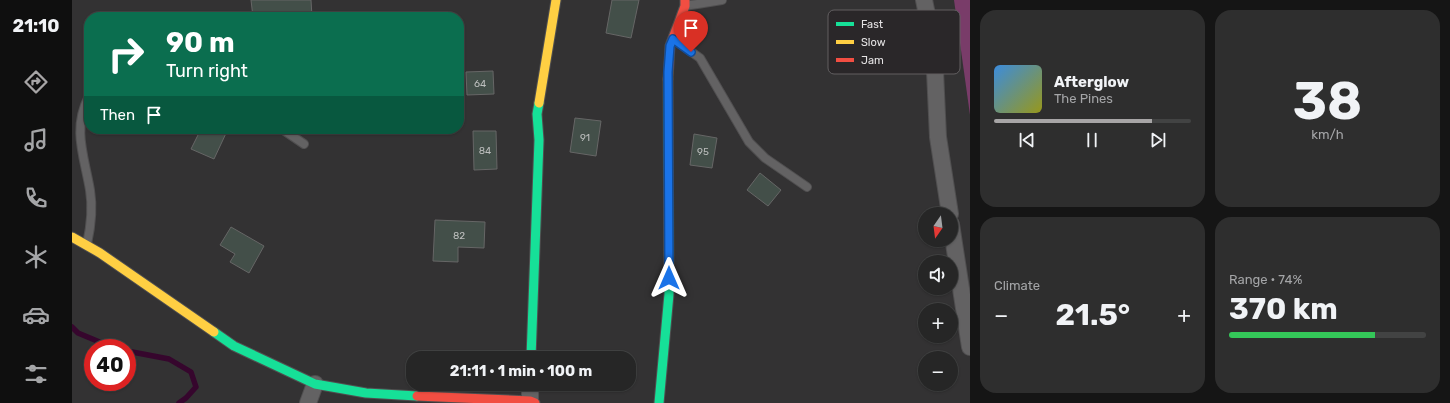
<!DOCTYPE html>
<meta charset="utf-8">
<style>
:root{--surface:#262626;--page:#2e2e2e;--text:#f1f3f6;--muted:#a4a5a7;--line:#424343;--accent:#a7a5a6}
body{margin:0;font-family:Rubik,sans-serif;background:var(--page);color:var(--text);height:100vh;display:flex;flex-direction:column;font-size:15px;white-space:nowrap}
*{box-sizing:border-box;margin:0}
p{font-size:13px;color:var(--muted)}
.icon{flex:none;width:22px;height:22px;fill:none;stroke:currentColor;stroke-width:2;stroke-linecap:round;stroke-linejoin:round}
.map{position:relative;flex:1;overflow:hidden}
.sheet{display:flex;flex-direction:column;gap:10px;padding:10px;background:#151515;width:480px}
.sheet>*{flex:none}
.top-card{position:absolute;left:12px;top:12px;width:380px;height:122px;border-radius:16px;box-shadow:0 1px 3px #0004,0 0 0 1px var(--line);background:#0b6e4f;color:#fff;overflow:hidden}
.needle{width:26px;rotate:194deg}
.tools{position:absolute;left:846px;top:207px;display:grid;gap:8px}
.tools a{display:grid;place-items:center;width:40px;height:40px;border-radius:50%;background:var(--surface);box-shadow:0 1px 3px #0004,0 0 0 1px var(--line);font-size:20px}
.speed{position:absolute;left:12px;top:339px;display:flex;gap:8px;font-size:20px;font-weight:700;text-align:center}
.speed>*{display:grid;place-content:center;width:52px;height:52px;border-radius:50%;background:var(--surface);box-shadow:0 1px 3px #0004,0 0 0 1px var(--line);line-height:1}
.speed .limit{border:6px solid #d22;background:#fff;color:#111}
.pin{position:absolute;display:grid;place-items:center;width:34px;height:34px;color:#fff;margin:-41px -17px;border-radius:50% 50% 50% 0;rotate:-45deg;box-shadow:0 0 4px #0007}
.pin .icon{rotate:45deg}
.me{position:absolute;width:44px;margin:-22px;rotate:0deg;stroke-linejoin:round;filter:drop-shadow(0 0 3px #0008)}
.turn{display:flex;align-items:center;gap:14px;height:84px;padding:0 16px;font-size:18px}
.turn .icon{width:52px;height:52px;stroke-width:2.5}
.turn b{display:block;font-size:28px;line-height:34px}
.then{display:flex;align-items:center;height:38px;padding:0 16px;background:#0003;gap:8px;font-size:15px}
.big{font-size:30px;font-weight:700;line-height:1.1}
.sheet .card{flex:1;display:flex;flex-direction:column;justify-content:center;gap:6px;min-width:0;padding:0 14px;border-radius:16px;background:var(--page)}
.sheet .dial{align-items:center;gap:0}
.dial b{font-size:52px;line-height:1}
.song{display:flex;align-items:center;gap:12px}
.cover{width:48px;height:48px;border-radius:6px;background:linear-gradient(135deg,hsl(210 70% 55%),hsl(60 70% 35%))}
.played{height:4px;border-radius:2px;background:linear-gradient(90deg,var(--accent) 80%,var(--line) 80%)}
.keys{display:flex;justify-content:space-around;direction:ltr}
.heat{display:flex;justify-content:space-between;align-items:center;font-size:22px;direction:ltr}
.charge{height:6px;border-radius:3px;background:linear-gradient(90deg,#34c759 74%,var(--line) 0)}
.sheet .tiles{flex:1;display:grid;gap:10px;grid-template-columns:repeat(2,1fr)}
.trip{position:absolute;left:334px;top:351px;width:230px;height:40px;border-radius:16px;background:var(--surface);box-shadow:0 1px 3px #0004,0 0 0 1px var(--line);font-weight:700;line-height:40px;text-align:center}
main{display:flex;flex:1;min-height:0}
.menu{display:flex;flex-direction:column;width:72px;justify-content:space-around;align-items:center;background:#0f0f0f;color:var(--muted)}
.menu .icon{width:28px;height:28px}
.menu .current{color:var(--accent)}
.menu b{font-size:18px;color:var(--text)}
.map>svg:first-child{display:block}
</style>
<main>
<nav class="menu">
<b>21:10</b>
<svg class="icon current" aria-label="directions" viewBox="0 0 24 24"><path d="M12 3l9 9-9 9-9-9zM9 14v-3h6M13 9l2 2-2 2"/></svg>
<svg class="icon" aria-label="music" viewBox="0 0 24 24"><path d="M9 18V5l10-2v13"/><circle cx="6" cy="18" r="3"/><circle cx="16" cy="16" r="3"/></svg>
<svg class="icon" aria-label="phone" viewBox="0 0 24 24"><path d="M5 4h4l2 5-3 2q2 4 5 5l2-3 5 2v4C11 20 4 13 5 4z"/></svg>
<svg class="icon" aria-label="climate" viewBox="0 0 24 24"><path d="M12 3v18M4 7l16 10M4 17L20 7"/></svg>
<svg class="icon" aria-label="car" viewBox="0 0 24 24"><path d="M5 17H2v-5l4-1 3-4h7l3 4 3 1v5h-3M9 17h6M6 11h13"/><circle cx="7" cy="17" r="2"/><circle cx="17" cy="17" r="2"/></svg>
<svg class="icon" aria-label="filters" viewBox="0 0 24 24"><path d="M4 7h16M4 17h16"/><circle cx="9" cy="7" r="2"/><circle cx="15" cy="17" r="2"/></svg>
</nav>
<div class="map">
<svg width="898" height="403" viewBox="0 0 898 403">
<rect width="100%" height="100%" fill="#333233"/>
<path fill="#793c69" d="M882,0h16v115z"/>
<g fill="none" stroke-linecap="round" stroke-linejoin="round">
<g stroke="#36062d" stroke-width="5.5">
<path d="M0,327l6,6 36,15"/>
<path d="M55,351l42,8 22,13 5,15 -10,11 -7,5"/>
</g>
</g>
<g fill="#434f49" stroke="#666">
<path d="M179,0h60l1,17h-59z"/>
<path d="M540,0h27l-8,38 -25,-5z"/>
<path d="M421,71l1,23 -27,1 -1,-23z"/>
<path d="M503,118l26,3 -5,35 -26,-4z"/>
<path d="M129,129h27l-14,30 -23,-10z"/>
<path d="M401,131h23l1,38 -23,1z"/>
<path d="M622,134l23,4 -5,30 -22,-3z"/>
<path d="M688,173l21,17 -13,16 -21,-16z"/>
<path d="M363,220l50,2 -1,26 -26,-1v15l-25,-1z"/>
<path d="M159,227l33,19 -15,27 -19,-11 5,-8 -15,-9z"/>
</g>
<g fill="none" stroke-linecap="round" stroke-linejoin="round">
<defs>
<g id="lane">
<path d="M613,6l37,-6"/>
<path d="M601,39l27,19 49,84 16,16 42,29"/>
<path d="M210,129l22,15"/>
<path d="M15,244c4,-18 6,-36 3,-54 -6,-35 -18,-61 -1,-94"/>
</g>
<g id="street">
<path d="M852,0l10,49 4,88 12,77"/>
<path d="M879,224l19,123"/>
<path d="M458,401v-17"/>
<path d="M236,403l7,-19"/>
</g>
<g id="fast">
<path d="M142,332l20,14 81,38 51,9 51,3"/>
<path d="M459,358l8,-218 -2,-26 2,-11"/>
<path d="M587,403l10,-109 -1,-215"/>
</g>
<g id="slow">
<path d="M467,103l17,-103"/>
<path d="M0,237l28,16 114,79"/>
</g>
<g id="jam">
<path d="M596,79l2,-33 15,-40v-6"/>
<path d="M345,396l113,5 5,2"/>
</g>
</defs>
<use href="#lane" stroke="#504f50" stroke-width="10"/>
<use href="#street" stroke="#504f50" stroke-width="18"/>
<use href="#fast" stroke="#504f50" stroke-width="11"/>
<use href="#slow" stroke="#504f50" stroke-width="11"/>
<use href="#jam" stroke="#504f50" stroke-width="11"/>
<use href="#lane" stroke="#636263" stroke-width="8"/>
<use href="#street" stroke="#636263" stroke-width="16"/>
<use href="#fast" stroke="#16e098" stroke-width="9"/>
<use href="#slow" stroke="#ffcf43" stroke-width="9"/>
<use href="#jam" stroke="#f24e42" stroke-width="9"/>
</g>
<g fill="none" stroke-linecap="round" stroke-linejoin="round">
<defs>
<path id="route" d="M597,278l-1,-206 2,-26 3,-7 18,13"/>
</defs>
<use href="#route" stroke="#114b97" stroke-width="10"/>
<use href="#route" stroke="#1a73e8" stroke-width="7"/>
</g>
<g text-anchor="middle" stroke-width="4" stroke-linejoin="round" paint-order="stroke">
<g font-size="10" fill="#bcbebd">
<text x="408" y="87">64</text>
<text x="513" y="141">91</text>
<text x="413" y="154">84</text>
<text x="631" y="155">95</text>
<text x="387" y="239">82</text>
</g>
</g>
<rect x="756" y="10" width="132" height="64" rx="6" fill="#2a2729" stroke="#625f61" stroke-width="1"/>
<rect x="764" y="22" width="18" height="4" fill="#16e098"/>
<rect x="764" y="40" width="18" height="4" fill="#ffcf43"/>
<rect x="764" y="58" width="18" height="4" fill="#f24e42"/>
<g font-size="11" fill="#e5e3e4">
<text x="789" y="28">Fast</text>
<text x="789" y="46">Slow</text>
<text x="789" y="64">Jam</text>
</g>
</svg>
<div class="tools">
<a><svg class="needle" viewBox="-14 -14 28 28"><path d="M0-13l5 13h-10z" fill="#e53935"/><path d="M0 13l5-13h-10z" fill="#a4a5a7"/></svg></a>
<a><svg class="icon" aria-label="sound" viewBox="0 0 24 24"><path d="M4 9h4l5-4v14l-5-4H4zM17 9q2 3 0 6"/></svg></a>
<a>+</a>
<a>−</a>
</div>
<div class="speed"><div class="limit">40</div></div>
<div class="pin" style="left:619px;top:52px;background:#d93025"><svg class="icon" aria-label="arrive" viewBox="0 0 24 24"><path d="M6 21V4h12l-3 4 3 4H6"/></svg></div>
<svg class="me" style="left:597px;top:278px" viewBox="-20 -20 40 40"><path d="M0-17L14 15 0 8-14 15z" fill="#1a73e8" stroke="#fff" stroke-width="4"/></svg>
<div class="trip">21:11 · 1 min · 100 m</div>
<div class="top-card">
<div class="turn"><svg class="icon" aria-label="right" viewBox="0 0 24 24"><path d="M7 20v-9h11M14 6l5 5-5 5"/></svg><div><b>90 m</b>Turn right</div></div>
<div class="then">Then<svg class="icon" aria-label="arrive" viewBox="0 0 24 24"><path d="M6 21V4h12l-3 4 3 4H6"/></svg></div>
</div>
</div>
<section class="sheet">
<div class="tiles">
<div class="card">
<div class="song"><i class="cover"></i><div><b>Afterglow</b><p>The Pines</p></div></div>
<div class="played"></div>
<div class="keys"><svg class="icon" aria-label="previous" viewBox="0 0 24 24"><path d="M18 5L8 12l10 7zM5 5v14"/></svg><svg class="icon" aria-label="pause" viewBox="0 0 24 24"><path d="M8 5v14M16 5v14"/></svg><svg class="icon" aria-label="next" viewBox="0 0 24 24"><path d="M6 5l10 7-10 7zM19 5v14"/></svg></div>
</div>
<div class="card dial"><b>38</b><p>km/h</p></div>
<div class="card"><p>Climate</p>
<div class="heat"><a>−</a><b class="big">21.5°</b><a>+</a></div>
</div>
<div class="card"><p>Range · 74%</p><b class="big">370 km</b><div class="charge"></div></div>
</div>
</section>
</main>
